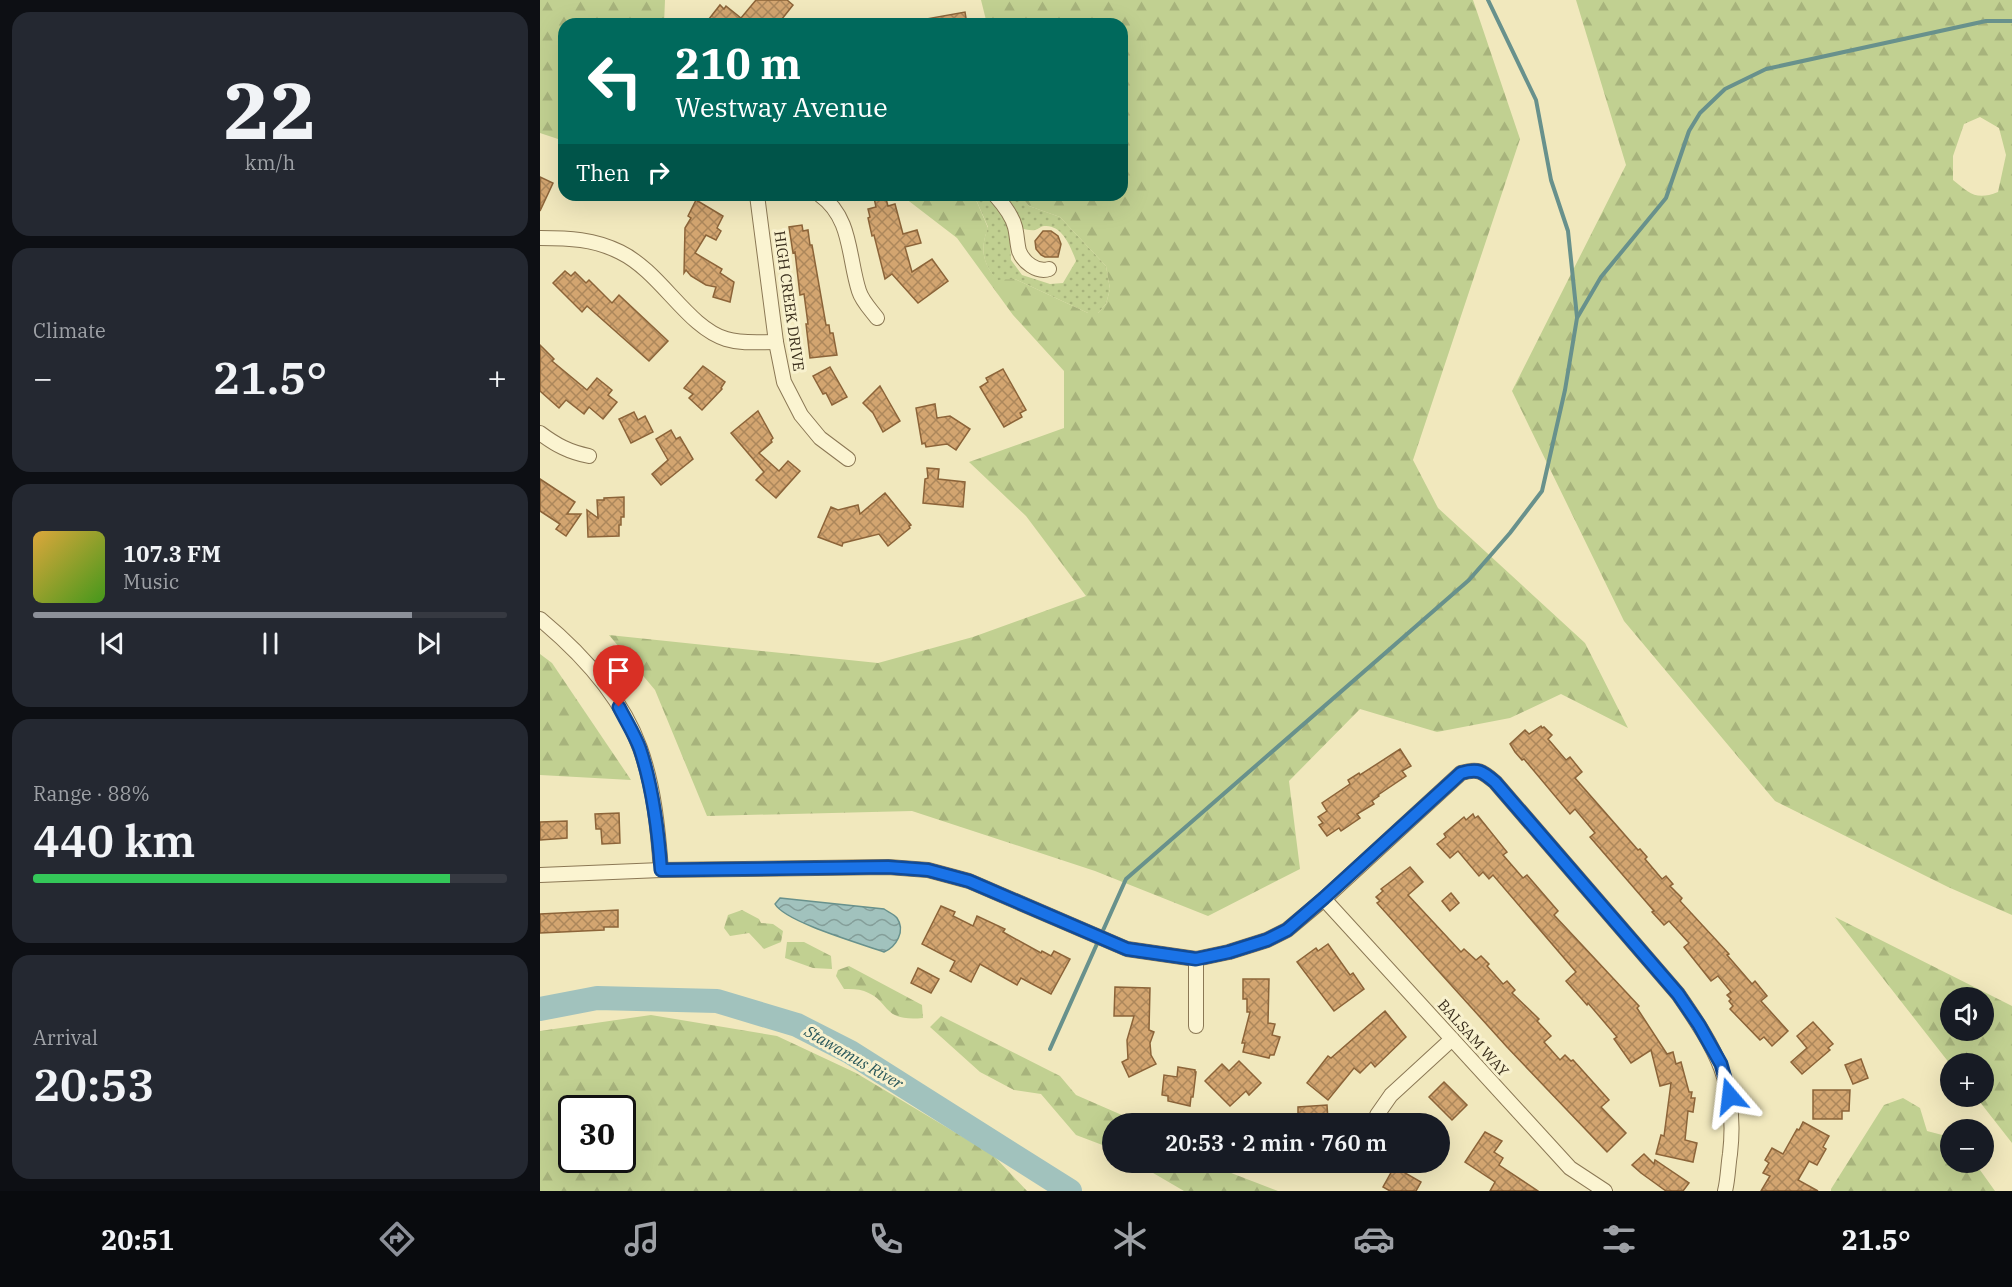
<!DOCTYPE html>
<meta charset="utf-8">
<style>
:root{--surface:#171b24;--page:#242831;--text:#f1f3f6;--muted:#9ea1a6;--line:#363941;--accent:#8c9099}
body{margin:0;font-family:"IBM Plex Serif",serif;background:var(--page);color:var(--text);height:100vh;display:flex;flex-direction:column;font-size:22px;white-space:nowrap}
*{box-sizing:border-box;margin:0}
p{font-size:20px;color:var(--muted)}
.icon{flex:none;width:33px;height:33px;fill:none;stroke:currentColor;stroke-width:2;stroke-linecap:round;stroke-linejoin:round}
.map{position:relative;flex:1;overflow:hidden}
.side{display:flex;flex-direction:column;gap:12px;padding:12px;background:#0d0f14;width:540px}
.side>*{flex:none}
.hud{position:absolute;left:18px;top:18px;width:570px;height:183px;border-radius:18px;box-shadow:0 6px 24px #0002;background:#00695c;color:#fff;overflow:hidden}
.controls{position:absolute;left:1400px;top:987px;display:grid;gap:12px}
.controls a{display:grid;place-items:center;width:54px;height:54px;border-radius:50%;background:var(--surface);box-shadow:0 6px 24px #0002;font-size:30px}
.speed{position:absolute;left:18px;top:1095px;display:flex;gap:12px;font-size:30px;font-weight:700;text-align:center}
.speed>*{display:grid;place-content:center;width:78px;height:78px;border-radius:50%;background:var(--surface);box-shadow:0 6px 24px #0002;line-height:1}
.speed .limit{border:3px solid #111;border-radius:9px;background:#fff;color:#111}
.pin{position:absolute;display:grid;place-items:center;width:51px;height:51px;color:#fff;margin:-62px -26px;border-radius:50% 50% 50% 0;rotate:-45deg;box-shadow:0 0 6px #0007}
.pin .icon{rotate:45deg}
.me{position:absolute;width:66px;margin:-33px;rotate:343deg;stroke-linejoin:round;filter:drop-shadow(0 0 4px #0008)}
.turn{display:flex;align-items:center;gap:21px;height:126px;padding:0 18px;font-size:27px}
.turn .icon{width:78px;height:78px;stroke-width:2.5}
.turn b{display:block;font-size:42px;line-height:51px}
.then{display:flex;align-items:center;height:57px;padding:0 18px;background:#0003;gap:12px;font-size:22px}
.big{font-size:45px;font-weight:600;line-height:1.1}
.side .widget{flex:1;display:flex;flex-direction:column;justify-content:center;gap:9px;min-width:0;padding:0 21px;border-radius:18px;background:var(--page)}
.side .dial{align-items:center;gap:0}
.dial b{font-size:78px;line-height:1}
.song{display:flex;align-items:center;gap:18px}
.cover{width:72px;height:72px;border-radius:9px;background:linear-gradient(135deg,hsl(40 70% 55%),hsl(100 70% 35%))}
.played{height:6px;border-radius:3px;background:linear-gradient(90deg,var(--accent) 80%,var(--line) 80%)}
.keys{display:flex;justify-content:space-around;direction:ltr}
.heat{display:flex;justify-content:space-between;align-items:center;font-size:33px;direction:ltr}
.charge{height:9px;border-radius:4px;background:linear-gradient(90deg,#34c759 88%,var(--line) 0)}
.trip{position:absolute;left:562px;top:1113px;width:348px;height:60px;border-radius:30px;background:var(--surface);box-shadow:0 6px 24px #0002;font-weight:600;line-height:60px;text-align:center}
.dock{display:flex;height:96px;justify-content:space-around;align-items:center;background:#090b0e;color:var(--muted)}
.dock .icon{width:42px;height:42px}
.dock .selected{color:var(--accent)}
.dock b{font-size:27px;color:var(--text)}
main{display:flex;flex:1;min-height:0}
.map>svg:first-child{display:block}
</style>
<main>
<section class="side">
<div class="widget dial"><b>22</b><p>km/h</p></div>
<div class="widget"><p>Climate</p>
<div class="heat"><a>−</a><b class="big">21.5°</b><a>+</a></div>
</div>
<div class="widget">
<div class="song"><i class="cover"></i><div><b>107.3 FM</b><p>Music</p></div></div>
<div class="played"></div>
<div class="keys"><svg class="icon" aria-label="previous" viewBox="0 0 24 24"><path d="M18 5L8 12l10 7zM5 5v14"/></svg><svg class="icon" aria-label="pause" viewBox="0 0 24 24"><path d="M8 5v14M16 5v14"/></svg><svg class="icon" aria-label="next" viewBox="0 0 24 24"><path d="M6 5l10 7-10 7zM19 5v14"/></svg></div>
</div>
<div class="widget"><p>Range · 88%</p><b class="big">440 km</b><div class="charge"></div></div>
<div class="widget"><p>Arrival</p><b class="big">20:53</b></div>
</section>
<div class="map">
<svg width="1472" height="1191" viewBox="0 0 1472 1191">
<defs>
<pattern id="grass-dots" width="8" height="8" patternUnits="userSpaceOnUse" patternTransform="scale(1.5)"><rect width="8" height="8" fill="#c1d091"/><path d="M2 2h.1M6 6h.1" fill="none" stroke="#a7b37c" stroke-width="1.8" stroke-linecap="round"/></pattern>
<pattern id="forest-firs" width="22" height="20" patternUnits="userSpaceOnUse" patternTransform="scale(1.5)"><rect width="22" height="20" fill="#c1d091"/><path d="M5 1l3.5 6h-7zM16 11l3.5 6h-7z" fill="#a7b37c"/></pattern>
<pattern id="water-waves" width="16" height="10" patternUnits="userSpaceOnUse" patternTransform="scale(1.5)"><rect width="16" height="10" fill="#a1c2bd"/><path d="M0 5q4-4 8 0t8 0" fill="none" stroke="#849e99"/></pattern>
<pattern id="building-cross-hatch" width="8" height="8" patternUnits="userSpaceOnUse" patternTransform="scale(1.5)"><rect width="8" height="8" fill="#d3a570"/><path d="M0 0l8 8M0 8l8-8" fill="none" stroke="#ac875b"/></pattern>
</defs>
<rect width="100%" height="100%" fill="#f1e8bd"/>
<path fill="url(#grass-dots)" d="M434,195h16l19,30 2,35 11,15 28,9 13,-1 13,-22c-5,-14 -14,-37 -32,-35 -3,0 -5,3 -9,4 -4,1 -11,-1 -15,-2l-20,-33h20l9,11 31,11 46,49 4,23 -4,15 -8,9h-10l-73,-34 -17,2c-16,-17 -18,-33 -10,-54z"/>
<g fill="url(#forest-firs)" fill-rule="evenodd">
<path d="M0,0h125l-1,24h-100v117l-24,-8z"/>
<path d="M441,0h492l47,139 -107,321 25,48 147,135 43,85 -67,-34 -51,24 -73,14 -77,-23 -71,72 11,88 -92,47 -113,-45 -183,-60 -205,5 -52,-126 -46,-55 269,28 95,-26 113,-41 -60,-80 -57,-54 95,-34v-57l-51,-56 -56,-77 -56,-43h73l14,33c-8,20 -6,36 10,52l17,-1 73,34h10l8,-9 4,-15 -4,-23 -46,-49 -31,-11 -9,-11h102v-171h-135z"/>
<path d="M1036,0h436v915l-64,-28 -173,-86 -151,-180 -112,-230 114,-226zM1440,117l19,11 7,27 -8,37c-22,9 -29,1 -45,-12v-24l11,-32z"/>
<path d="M0,654l12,9 79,117 -91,-5z"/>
<path d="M202,910l17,9 2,4 12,1 10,7 -2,11 -17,7 -15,-16 -19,3 -6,-8 4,-13z"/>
<path d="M1295,917l177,89v137l-36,-46 7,-1v-32h-33zM1410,998h33v32h-33z"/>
<path d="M247,942h17l27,14 1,13 -19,-1 -28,-10z"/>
<path d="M309,966l73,39 1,13c-43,4 -31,-17 -59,-27 -6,-2 -14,-2 -20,-2l-8,-13 2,-6z"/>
<path d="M111,1015l126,21 79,37 137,82 34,36h-487v-160zM32,1108h50v52h-50z"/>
<path d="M401,1016l119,60 16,19 55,24 5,4 -23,1v25l-37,-14 -35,-41 -27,-4 -34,-18 -50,-45z"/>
<path d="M1363,1098l17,10 7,23 23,6v25l25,1 20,28h-164v-2l53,-84z"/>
<path d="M596,1163h74l3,3 65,25h-94z"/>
</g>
<path fill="url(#water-waves)" stroke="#68918c" stroke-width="1.5" d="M240,898l104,11c4,3 10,5 13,9 9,13 -1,29 -13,34 -22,-8 -99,-30 -109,-48z"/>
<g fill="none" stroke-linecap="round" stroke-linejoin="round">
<g stroke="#68918c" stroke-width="4">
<path d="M948,0l48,100 15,80 17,51 9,86"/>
<path d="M510,1049l76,-170 343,-299 41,-47 32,-42 23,-101 12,-72 24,-41 65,-79 23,-67 11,-18 25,-24 41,-20 220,-48h26"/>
</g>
<path stroke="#a1c2bd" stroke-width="24" d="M0,1009l57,-11 120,3 80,24 53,27 220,139"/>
</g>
<g fill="url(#building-cross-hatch)" stroke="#8c6439" stroke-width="1.5">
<path d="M216,0h31l6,5 -15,19h-73l15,-19 4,4 2,-3 15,12z"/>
<path d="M425,12l2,12h-40l-1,-5z"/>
<path d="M0,177l13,6 -13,28z"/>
<path d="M345,195l3,11 7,-2 8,30 14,-4 4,13 -16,4 7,25 20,-13 16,22 -30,22 -26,-29 -7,5 -11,-44 -2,1 -4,-18 2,-1 -2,-8 8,-2 -2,-9z"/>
<path d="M156,200l27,16 -6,12 4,3 -5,9 -10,-5 -11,18 27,16 -2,4 14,9 -4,20 -17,-5 3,-10 -10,-2 -15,-9 -5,-6 -2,3 1,-45 6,-10 -3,-2z"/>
<path d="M262,225l1,6 5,-1 2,15h2l14,80h3l1,8h3l4,22 -27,3 -4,-34h2l-4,-30 -4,1 -5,-43 -2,1 -4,-26z"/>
<path d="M503,231h8l7,5 3,8 -3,13h-13l-4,-2 -5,-6 -1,-8z"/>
<path d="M25,271l6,5 4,-4 11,11 3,-3 23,23 7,-8 49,46 -19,20 -62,-55 -5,6 -29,-29z"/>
<path d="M0,345l14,14 -2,2 35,29 10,-12 15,12 -4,5 9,7 -14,17 -14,-12 -5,7 -18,-14 -7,8 -19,-17z"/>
<path d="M163,366l22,16 -4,6 1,1 -20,21 -13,-12 4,-4 -9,-6z"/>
<path d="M290,367l17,30 -15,8 -6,-12 -3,1 -10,-18z"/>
<path d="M463,369l23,41 -6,3 2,4 -18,10 -24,-40 8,-5 -2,-4z"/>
<path d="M340,386l20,35 -17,11 -10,-19 -10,-10z"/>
<path d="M395,404l2,14 13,-2 20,13 -14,21 -9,-6 -21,3 -1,-4 -3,1 -6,-36z"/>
<path d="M218,411l15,27 -2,2 1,2 -13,11 20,18 9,-10 12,10 -24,27 -20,-18 8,-8 -33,-39z"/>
<path d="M94,412l4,8 7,-4 8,16 -22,11 -12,-24z"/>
<path d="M131,430l5,9 4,-2 13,22 -32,26 -9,-11 16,-14 -12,-21z"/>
<path d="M387,468l12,1 -1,10 27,3 -2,25 -40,-4 2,-24 3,-1z"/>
<path d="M0,479l35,23 -8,12h14l-15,22 -10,-7 4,-5 -20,-13z"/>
<path d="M345,493l26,32 -2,1 1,2 -22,18 -9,-12 -36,9 -1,3 -24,-9 13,-30 7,3 20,-5 2,9z"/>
<path d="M84,497v20h-3v8h-2v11l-31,1 -1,-27 11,8 -1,-18h7v-2z"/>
<path d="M1001,726l1,2 2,-1 8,8 -4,4 18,21 4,-3 12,15 -7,6 63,72 2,-1 7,8 -2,2 17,20 4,-3 7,8 -3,2 12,12 -2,3 49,53 -2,1 25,29 3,-3 12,15 -6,5 27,30 -16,15 -8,-9 -4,3 -30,-31 3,-3 -4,-5 2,-2 -4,-4 4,-3 -13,-16 -7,5 -27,-34 5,-4 -20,-22 -5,4 -12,-13 2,-1 -64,-74 5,-4 -20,-24 -5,5 -46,-55 -2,1 -7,-8 -5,-8 15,-14 4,4z"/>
<path d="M860,749l11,17 -9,5 4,5 -28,19 1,1 -7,5 2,3 -17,10 3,4 -19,13 -2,-3 -12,8 -8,-11 4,-2 -5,-6 9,-6 -5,-8 28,-19 -2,-4 11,-7 1,2z"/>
<path d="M79,813l1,30 -18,1 -1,-15h-5l-1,-15z"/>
<path d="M933,814l2,4 3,-2 29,36 -4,3 20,23 4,-3 31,36 -4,4 85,91 -2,2 30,46 6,-2 3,12 5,-2 8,30h3l-1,6h4l-2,14 -5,-1 -3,29 12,3 -4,19 -37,-8 5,-19 3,1 7,-53 -11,3 -9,-36 -20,13 -17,-24 3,-2 -29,-34 -1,2 -21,-24 10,-9 -83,-97 -4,4 -6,-7 -4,4 -21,-25 -8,7 -13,-14 9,-7 -2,-3 20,-17 2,3z"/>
<path d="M27,821v17l-27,2v-18z"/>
<path d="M870,867l13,15 -15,13 53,57 3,-3 12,11 5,-4 8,8 -2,2 16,18 4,-3 8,9 -3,3 27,26 -2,2 14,15 -7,6 16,18 5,-5 6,6 2,-1 36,40 -8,7 25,26 -19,19 -100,-105 -130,-144 3,-2 -4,-4 7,-6 -2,-2z"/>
<path d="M911,893l8,10 -9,8 -8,-10z"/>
<path d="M401,906l14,6 -2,4 20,10 4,-10 28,13 -2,3 38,21 1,-2 9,5 3,-5 16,8 -19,35 -30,-16 -4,7 -37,-21 -9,18 -21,-11 5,-10 -33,-17z"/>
<path d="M78,910v17h-14v3l-64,3v-19z"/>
<path d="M788,944l22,31 3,-2 11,16 -30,22 -37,-49 19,-14 2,3z"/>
<path d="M378,968l21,11 -8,14 -20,-10z"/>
<path d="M703,979h26l-1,44 7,1 -3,11 8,2 -6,18h-4l-1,3 -26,-6 2,-9h-3l8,-31h-3v-13h-4z"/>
<path d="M575,987l35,1 -1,42 5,2 -4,11 1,12 5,9 -27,13 -7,-15 6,-3 -1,-19 7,-24h-20z"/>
<path d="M845,1011l21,26 -31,30 -4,-5 -11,11 -6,-5 -26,32 -21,-17 21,-27 3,2z"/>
<path d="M1273,1022l20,22 -5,4 2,2 -28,24 -11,-12 16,-14 -10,-12z"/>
<path d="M1321,1059l7,19 -15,6 -8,-19z"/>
<path d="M699,1061l22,22 -12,12 -3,-4 -16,15 -25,-25 17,-17 7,7z"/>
<path d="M638,1067l17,3v2h1l-3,25h-2l-1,9 -22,-5v-5l-6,-1 2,-20 13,2z"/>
<path d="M904,1082l23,23 -15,15 -23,-23z"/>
<path d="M1273,1090h37l-1,21h-7v8h-29z"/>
<path d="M787,1105l1,15h-10v4h-20v-17z"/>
<path d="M1263,1122l26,14 -6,11 3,2 -9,16 -8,-4 -11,19 20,11h-57l9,-15 -7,-3 6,-10 -4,-3 7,-12 11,6 14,-25 2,1z"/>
<path d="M945,1132l17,9 -8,11 9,6 -4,7 39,26h-48l5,-9 -30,-20z"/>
<path d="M1104,1154l10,10 1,-4 34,23 -6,8h-17l-25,-18 -9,-8z"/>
<path d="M853,1169l6,3 1,-2 21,12 -5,9h-26l-7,-4z"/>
</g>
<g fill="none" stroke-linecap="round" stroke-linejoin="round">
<defs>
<g id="minor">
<path d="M217,195l19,147 8,40 17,33 19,23 28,21"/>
<path d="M280,195c32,23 28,62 39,96 3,10 12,19 18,27"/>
<path d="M455,195c8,9 17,20 20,32 2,8 2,16 4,24 4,11 18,22 30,18"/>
<path d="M0,238c29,0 54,1 80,14 41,20 67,75 106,87 16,5 33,3 50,3"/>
<path d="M0,433c16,12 29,19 49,23"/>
<path d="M0,619c41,34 82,79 100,129 14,39 18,81 21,122"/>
<path d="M0,875l121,-5 227,-3 40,3 41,11 158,68 69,10 33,-7 38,-12 20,-10 37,-31 137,-126c17,-5 21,-2 34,9l183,212c38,55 60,91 52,160 -2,12 -2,25 -5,37"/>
<path d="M784,899l246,269 35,23"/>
<path d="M656,1026v-67"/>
<path d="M837,1115l14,-20 61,-56"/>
</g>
</defs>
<use href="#minor" stroke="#8b7855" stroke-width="16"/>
<use href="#minor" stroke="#fbf4d1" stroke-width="14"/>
</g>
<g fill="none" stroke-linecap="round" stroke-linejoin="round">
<defs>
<path id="route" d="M79,707c7,14 16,28 21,42 13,39 18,80 21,121l227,-3 40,3 41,11 158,68 69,10 33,-7 38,-12 20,-10 37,-32 137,-125c17,-5 21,-2 34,9l183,212 21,31 22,39 9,32"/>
</defs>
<use href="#route" stroke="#114b97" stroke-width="15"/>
<use href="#route" stroke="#1a73e8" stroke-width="10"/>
</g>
<g text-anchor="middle" stroke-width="6" stroke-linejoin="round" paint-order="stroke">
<g font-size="15" fill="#392d1b" stroke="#f8f1ce">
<text transform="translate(249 301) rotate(82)" y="5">HIGH CREEK DRIVE</text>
<text transform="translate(933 1038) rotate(48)" y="5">BALSAM WAY</text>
</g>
<g font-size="16" font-style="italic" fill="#29575a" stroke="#f8f1ce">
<text transform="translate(314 1057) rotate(30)" y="6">Stawamus River</text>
</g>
</g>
</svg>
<div class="controls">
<a><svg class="icon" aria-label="sound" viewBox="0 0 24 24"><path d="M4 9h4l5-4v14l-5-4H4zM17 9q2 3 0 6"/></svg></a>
<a>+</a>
<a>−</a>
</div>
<div class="speed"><div class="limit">30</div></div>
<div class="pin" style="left:79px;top:707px;background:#d93025"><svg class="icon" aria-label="arrive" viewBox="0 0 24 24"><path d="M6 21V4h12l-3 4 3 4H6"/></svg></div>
<svg class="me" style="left:1190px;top:1096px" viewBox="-20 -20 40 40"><path d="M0-17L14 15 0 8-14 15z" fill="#1a73e8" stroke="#fff" stroke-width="4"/></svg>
<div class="trip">20:53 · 2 min · 760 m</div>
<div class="hud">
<div class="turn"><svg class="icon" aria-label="left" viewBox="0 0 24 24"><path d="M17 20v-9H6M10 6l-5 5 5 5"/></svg><div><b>210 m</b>Westway Avenue</div></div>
<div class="then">Then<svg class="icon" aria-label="right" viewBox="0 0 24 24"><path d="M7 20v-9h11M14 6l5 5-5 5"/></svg></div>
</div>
</div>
</main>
<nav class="dock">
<b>20:51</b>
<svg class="icon selected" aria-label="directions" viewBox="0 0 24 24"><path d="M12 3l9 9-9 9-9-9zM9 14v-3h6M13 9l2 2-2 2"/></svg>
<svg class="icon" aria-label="music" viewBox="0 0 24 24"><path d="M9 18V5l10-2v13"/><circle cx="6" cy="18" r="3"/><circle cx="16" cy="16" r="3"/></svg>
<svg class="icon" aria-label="phone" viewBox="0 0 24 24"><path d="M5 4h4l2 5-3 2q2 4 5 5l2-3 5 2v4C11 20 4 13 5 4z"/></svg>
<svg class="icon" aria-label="climate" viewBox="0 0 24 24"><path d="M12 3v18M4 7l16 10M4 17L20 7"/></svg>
<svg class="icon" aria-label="car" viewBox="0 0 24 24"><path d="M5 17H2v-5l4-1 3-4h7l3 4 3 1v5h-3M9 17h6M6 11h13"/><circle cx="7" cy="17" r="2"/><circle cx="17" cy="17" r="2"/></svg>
<svg class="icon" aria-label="filters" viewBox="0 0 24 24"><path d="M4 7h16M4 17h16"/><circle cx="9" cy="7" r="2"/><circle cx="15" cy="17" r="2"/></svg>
<b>21.5°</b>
</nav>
